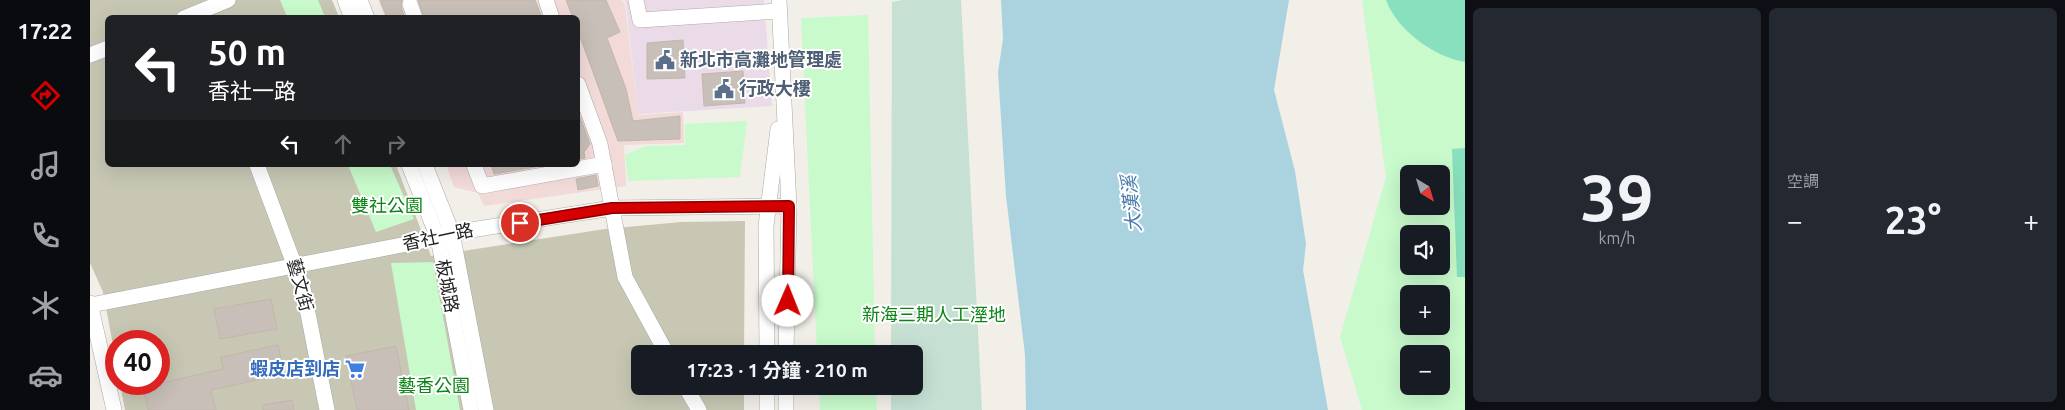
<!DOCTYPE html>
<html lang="zh-TW">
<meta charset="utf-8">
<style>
:root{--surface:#171b24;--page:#242831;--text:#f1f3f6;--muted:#9ea1a6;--accent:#d40000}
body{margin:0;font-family:Ubuntu,"Noto Sans TC",sans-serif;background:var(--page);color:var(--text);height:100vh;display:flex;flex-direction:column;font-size:19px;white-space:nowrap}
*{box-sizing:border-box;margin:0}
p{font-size:16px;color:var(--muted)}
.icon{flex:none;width:28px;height:28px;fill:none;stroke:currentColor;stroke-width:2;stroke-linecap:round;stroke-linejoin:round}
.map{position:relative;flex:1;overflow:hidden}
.details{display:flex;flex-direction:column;gap:8px;padding:8px;background:#0d0f14;width:600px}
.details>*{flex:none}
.hud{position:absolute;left:15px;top:15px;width:475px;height:152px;border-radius:8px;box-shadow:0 5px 20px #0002;background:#202124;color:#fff;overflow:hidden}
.needle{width:32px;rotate:142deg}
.controls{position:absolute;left:1310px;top:165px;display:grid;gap:10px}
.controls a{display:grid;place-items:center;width:50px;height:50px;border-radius:8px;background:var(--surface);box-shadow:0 5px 20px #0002;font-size:25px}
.speed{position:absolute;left:15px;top:330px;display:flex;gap:10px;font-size:25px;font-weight:700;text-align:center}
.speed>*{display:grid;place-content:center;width:65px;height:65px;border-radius:50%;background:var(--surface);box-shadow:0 5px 20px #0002;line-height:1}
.speed .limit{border:8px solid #d22;background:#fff;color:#111}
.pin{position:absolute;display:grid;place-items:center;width:42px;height:42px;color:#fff;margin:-21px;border:2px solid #fff;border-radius:50%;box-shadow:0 1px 5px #0007}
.me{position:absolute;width:55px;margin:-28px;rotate:1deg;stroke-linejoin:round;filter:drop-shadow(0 0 4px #0008)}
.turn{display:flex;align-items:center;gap:18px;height:105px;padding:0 20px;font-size:22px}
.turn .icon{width:65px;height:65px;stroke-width:2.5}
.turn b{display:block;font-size:35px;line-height:42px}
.lanes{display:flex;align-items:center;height:48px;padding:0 20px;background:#0003;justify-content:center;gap:25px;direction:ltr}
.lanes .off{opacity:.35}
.big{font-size:38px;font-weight:700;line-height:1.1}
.details .widget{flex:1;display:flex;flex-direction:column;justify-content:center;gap:8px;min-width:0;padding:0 18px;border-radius:8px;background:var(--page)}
.details .dial{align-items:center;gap:0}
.dial b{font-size:65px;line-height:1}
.heat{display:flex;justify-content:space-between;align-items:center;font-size:28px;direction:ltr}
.details .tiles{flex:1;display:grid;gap:8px;grid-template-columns:repeat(2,1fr)}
.trip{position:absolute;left:541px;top:345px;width:292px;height:50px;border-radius:8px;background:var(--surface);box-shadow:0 5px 20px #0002;font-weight:700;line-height:50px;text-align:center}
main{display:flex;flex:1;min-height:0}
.dock{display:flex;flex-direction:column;width:90px;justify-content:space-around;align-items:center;background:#090b0e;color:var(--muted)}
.dock .icon{width:35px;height:35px}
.dock .current{color:var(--accent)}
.dock b{font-size:22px;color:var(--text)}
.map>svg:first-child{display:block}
</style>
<main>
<nav class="dock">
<b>17:22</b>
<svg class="icon current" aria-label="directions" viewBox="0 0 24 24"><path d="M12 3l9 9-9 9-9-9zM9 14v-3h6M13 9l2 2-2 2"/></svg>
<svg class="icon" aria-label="music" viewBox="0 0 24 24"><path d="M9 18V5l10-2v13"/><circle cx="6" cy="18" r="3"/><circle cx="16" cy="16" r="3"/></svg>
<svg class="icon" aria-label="phone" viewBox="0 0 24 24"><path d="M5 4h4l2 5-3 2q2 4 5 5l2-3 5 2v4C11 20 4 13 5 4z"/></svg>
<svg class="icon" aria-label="climate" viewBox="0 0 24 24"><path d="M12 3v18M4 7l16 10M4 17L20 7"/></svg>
<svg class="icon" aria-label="car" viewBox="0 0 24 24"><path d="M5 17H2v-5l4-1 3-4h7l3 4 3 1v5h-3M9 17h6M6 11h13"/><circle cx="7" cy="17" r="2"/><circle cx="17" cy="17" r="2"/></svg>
</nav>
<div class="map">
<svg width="1375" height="410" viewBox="0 0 1375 410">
<rect width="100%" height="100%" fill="#f2efe9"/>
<path fill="#f2dad9" d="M288,0h244l3,4 13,111 45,-3 1,31 -60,2 2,41 -142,20 -6,-13 -24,-6 -8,-22h132v-147l-193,-1z"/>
<path fill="#ebdbe8" d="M534,0h140l8,106 -134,8 -12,-110z"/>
<path fill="#c7c7b4" d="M0,0h242l7,17 -231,1v147h288l35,91 174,-27 76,-7 64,-1 -1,133h-104v32h104v24h-619l-5,-26h39v-43h-43v20l-13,-69 -13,-29z"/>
<path fill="#c6e0d4" d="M812,0h59l21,410h-91v-24h24v-32h-24l1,-352z"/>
<g fill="#c8facc" fill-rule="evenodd">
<path d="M190,0h38l7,17h-38z"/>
<path d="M1272,0h103v410h-103l-22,-73 46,-160zM1319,174h32v32h-32zM1319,234h32v32h-32zM1319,294h32v32h-32zM1319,354h32v32h-32z"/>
<path d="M778,15l7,339h-58l-16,-336z"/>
<path d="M657,121l-7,56 -112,4 -3,-26 20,-9 40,-1v-21z"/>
<path d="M258,165h42l24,54 -38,13z"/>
<path d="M343,262l27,148h-44l-25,-147z"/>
<path d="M729,386h57l1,24h-57z"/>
</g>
<g fill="#88e0be">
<path d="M1296,0h79v62c-31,-5 -68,-32 -79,-62z"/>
<path d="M1375,148v129h-8l-5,-128z"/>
</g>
<path fill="#aad3df" d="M911,0h288l-15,90 21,81 11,73 -3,26 25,140h-302l-1,-55 -19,-159 -8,-124 5,-33z"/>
<g fill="#c7bfb8" stroke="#c4b6ab">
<path d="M290,0h22l-1,7 4,11h-18z"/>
<path d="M328,0h117l7,18h-118z"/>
<path d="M476,0h40l14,32 -13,6 19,51 7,32 47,-5v23l-62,2 -40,-110v-13h-5z"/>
<path d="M593,40l2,38 -38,1v-36z"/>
<path d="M653,71l2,32 -41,3 -2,-32z"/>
<path d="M488,112l12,32 -6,8 1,6 -7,1z"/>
<path d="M401,165h55l-52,9z"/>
<path d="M506,175l2,11 -20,4 -2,-11z"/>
<path d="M181,299l6,30 -57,10 -6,-30z"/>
<path d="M188,345l6,29 -73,16 5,20h-68l-5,-23 80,-18 -2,-12z"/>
<path d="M306,346l13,64h-52l-11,-54z"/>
<path d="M202,400l2,10h-31v-5z"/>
</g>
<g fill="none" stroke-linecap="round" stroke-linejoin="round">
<defs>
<g id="minor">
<path d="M255,0l7,18"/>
<path d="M270,0l7,18"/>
<path d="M456,0l6,18"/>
<path d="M546,0l4,20 139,-9"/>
<path d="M689,0l10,206 -3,148"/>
<path d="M320,4l5,14"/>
<path d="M94,18l44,-18"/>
<path d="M0,55l18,-7"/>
<path d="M488,84l22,60 25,133 42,77"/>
<path d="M167,165l46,123 24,122"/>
<path d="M319,165l29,73 33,172"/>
<path d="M335,165l27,68 34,177"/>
<path d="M384,165l8,21 122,-22"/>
<path d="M0,303l24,107"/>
<path d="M1,305l347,-67 14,-5 160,-25 177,-2"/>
<path d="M677,354l-1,-128 12,-97"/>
<path d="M595,386l14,24"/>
<path d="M677,386v24"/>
<path d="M696,386v24"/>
</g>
</defs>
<use href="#minor" stroke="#a9a9a9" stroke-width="16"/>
<use href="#minor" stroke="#fff" stroke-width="15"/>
</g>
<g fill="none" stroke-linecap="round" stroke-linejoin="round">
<defs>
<path id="route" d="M430,223l92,-15 177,-2 -1,95"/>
</defs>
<use href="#route" stroke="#8a0000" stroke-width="12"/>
<use href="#route" stroke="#d40000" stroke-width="9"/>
</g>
<defs>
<symbol id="civic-bare" viewBox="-9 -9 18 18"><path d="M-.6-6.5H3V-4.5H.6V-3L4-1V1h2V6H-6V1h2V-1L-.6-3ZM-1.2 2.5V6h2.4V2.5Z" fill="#5c6f8a" stroke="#fff" stroke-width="2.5" paint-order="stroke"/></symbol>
<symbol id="supermarket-bare" viewBox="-9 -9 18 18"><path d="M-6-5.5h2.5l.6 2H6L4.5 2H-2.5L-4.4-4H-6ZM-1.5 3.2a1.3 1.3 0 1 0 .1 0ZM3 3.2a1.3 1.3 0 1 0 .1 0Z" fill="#3f7fe0" stroke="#fff" stroke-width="2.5" paint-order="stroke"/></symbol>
</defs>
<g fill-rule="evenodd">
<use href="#civic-bare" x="561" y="46" width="28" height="28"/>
<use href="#civic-bare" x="620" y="75" width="28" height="28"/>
<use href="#supermarket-bare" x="251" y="355" width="28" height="28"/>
</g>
<g text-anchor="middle" stroke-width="4" stroke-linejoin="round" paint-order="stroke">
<g font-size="18" font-weight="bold" fill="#4e5e75" stroke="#fff" text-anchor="start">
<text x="590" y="66">新北市高灘地管理處</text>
<text x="649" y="95">行政大樓</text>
</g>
<g font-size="18" fill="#0c8416" stroke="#fff">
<text x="297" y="212">雙社公園</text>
<text x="844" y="321">新海三期人工溼地</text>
<text x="344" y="392">藝香公園</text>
</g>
<g font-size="18" fill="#222" stroke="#fff">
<text transform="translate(348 237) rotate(-12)" y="6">香社一路</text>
<text transform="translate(210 285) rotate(75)" y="6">藝文街</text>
<text transform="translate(357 286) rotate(79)" y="6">板城路</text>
</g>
<g font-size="18" font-weight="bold" fill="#366cbe" stroke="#fff" text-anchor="end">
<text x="250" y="375">蝦皮店到店</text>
</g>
<g font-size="19" font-style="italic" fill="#4a7aab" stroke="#fff">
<text transform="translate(1041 204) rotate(-96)" y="7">大漢溪</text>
</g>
</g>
</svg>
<div class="controls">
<a><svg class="needle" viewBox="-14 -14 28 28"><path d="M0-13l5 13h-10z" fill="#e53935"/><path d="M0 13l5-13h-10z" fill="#9ea1a6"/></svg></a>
<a><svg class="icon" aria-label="sound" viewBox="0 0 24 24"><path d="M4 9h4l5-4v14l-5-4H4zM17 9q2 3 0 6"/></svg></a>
<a>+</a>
<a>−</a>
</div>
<div class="speed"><div class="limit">40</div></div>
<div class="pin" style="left:430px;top:223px;background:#d93025"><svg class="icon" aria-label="arrive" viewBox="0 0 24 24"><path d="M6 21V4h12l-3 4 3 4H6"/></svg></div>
<svg class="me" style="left:698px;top:301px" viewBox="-20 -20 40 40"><circle r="19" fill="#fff"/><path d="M0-13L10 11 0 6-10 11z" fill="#d40000"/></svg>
<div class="trip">17:23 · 1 分鐘 · 210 m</div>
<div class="hud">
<div class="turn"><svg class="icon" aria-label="left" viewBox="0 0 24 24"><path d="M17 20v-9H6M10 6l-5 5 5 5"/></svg><div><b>50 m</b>香社一路</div></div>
<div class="lanes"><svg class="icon" aria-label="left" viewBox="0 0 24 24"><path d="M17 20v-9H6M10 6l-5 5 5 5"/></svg><svg class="icon off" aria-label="ahead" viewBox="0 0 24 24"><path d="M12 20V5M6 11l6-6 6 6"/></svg><svg class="icon off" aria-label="right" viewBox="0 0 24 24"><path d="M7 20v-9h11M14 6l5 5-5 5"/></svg></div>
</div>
</div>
<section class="details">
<div class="tiles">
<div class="widget dial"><b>39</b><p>km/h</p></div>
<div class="widget"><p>空調</p>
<div class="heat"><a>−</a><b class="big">23°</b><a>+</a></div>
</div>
</div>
</section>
</main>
